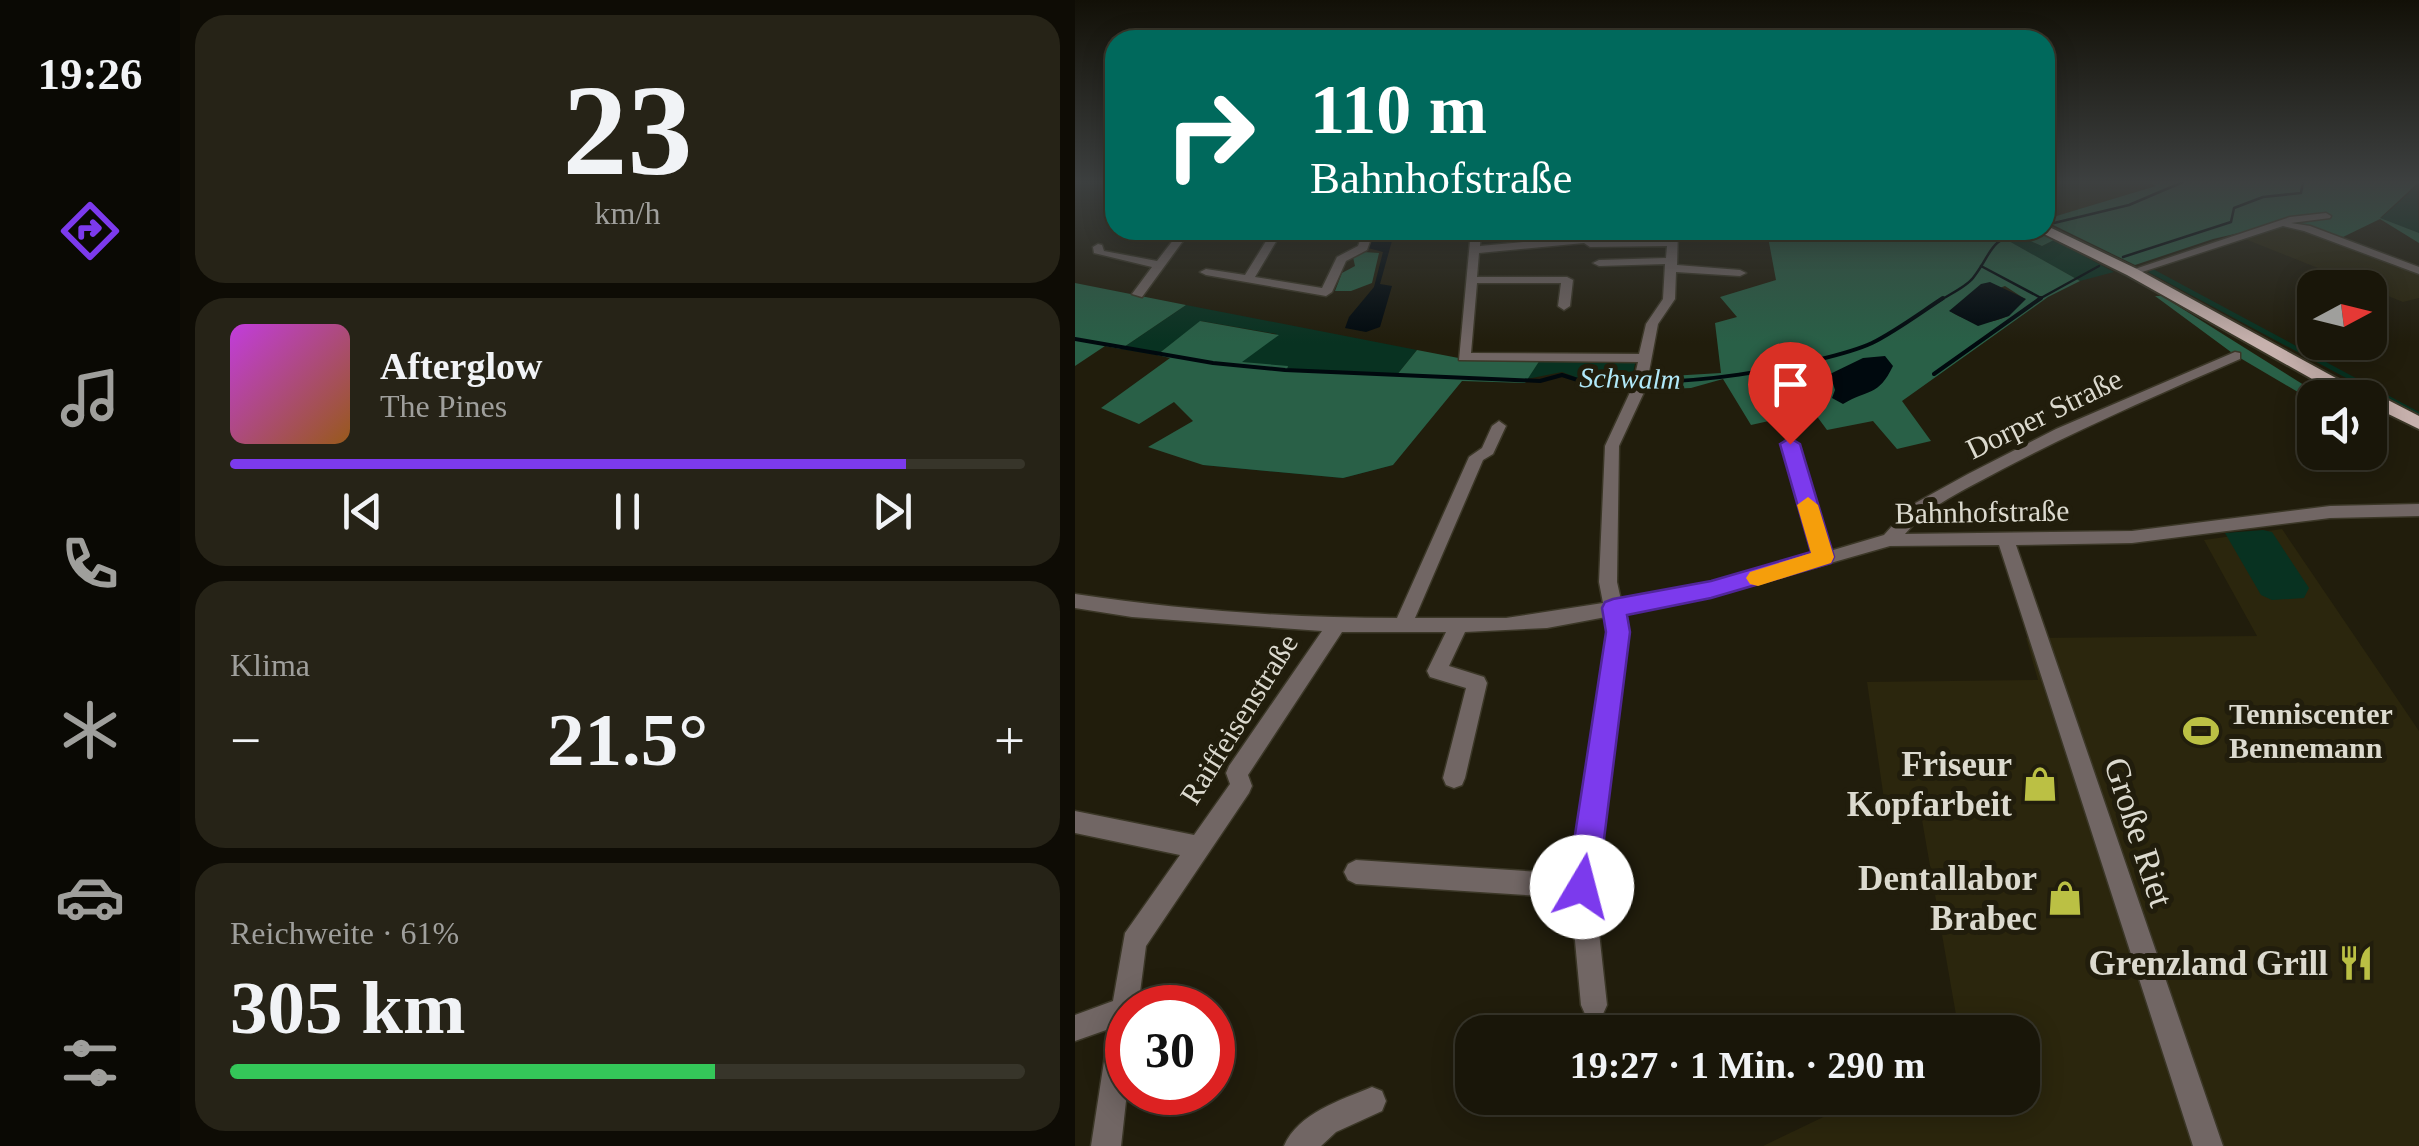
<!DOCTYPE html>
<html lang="de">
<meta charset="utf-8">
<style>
:root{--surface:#191609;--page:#262317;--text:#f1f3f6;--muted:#9f9f9c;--line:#37352a;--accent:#7c3aed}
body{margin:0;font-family:"Times New Roman",serif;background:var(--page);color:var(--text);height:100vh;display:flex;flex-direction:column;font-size:38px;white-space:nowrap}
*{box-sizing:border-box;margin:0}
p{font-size:32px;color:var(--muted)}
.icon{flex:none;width:55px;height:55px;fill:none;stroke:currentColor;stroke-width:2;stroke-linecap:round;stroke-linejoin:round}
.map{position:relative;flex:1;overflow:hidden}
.side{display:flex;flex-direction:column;gap:15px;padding:15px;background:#0e0c05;width:895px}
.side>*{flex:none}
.banner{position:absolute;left:30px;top:30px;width:950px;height:210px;border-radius:30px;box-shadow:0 5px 25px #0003,0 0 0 2px var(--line);background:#00695c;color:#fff;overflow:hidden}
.needle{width:65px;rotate:83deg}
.controls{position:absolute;left:1222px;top:270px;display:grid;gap:20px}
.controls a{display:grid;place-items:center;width:90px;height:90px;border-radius:20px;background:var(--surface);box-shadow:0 5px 25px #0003,0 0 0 2px var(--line);font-size:50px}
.speed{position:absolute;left:30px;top:985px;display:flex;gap:20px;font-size:50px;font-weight:700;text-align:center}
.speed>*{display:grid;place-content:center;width:130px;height:130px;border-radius:50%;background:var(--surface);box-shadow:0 5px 25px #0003,0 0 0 2px var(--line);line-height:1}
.speed .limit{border:15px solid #d22;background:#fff;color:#111}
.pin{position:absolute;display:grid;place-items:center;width:85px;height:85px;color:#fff;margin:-102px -42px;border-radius:50% 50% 50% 0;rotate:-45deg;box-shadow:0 0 10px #0007}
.pin .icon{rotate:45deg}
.me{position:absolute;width:110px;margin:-55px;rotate:8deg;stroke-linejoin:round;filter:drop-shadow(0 0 8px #0008)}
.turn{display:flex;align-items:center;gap:35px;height:210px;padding:0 40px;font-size:45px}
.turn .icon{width:130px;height:130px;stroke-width:2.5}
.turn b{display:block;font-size:70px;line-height:85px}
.big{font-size:75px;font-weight:700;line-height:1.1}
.side .tile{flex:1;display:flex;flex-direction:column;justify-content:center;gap:15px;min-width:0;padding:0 35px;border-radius:30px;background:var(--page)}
.side .dial{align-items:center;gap:0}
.dial b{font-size:130px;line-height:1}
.song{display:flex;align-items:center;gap:30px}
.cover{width:120px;height:120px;border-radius:15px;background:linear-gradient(135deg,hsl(290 70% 55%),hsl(30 70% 35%))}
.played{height:10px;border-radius:5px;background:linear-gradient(90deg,var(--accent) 85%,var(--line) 85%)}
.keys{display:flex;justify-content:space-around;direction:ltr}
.heat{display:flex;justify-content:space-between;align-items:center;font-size:55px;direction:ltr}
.charge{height:15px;border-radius:8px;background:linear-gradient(90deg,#34c759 61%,var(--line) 0)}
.trip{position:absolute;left:380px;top:1015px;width:585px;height:100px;border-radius:30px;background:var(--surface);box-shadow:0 5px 25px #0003,0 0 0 2px var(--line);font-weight:700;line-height:100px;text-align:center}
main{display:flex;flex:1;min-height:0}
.menu{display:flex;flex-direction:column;width:180px;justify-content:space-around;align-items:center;background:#0a0904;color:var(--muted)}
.menu .icon{width:70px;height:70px}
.menu .current{color:var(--accent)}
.menu b{font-size:45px;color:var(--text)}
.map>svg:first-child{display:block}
</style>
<main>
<nav class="menu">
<b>19:26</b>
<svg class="icon current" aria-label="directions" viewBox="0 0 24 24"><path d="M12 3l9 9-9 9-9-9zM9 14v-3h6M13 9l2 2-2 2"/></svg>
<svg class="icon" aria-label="music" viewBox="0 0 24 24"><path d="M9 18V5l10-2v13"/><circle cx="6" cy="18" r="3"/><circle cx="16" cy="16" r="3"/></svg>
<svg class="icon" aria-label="phone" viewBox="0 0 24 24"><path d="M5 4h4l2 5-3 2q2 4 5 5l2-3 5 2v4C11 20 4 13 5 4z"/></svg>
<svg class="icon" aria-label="climate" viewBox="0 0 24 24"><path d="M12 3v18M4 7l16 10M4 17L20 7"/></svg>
<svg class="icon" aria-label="car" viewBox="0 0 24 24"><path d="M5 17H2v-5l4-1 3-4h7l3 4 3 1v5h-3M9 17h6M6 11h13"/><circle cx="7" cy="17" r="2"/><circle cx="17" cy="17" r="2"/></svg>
<svg class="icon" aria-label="filters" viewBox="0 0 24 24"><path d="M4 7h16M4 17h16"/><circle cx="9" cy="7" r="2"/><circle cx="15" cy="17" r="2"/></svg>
</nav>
<section class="side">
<div class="tile dial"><b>23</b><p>km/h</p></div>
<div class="tile">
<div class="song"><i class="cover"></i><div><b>Afterglow</b><p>The Pines</p></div></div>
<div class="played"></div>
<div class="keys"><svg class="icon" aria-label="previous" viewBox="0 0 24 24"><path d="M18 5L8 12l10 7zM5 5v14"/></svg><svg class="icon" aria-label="pause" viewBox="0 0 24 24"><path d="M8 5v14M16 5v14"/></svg><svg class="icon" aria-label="next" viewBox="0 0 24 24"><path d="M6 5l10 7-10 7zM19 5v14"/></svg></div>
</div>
<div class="tile"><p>Klima</p>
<div class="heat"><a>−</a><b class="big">21.5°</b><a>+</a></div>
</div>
<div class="tile"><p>Reichweite · 61%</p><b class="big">305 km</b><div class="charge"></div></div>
</section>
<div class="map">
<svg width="1344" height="1146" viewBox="0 0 1344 1146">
<rect width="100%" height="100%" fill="#211d0c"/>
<g fill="#2b260d">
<path d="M970,182h103l9,4 -104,31 -8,-3z"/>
<path d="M1210,226l21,2 113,44v26l-16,4 -163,-65z"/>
<path d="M1207,529l137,202v415h-656l100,-48h160v-66h-64l-37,-212h-35l-20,-138 171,-2 -12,-42 231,-2 -53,-96z"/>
</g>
<g fill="#083221">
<path d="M1342,186l2,47 -39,-14z"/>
<path d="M941,235l26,11 12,-6 60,32 -34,9 -74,-41z"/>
<path d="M1078,269l266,143v5l-271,-145z"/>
<path d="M111,305l231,45 -20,25 -4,90 -50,13 -140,-13 85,-98 -47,-5 36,-28 -76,-13 -44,34 -36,-6z"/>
<path d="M465,360h96l-5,21 -24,-9 -24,8 -21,-8 -35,7z"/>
<path d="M1188,530l9,2 37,56 -5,10 -32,2 -11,-5 -36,-62z"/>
</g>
<g fill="#296047" fill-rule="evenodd">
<path d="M1073,182h271l-39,36 39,15v10l-39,-24 -37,18 -57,-15 -73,17 -78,26 -90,-44v-7l8,3 103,-31z"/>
<path d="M713,230h245l21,10 -12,6 -26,-11 -9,5 73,41 -32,16 -146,104 29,40 -34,8 -24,-28 -46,9 -14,-19 -62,14 -28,-46 -32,9 -43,2 5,-13 68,-4 -6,-50 22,-6 -17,-20 56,-17 -8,-43 20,1zM930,286l20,13 -21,7 -16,-4 -3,5 23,9c-22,10 -38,8 -58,-5l13,-10z"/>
<path d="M288,252l16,1 -7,30 -21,8h-16l7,-18 13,-7 -2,-9z"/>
<path d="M0,283l111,22 -65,44 -16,-3 -30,20z"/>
<path d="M1080,296h7l161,101 -8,1v4l-80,-47z"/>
<path d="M125,321l79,14 -37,27 46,4 -1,4 109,6 21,-26 52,10h71l-15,23 -63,-2 -69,84 -50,13 -140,-13 -55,-18 45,-26 -19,-19 -35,22 -38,-16 69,-50 -13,-3z"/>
</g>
<g fill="#00090e">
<path d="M301,230h19l-15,54 12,2 -12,41 -14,5 -21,-4 4,-11 25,-30 9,-35 -15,-4z"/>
<path d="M915,282l36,17 -17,17 -31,10 -29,-15 32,-27z"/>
<path d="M810,356l8,10c-15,31 -25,23 -50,38l-11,-6 3,-8 -5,-16 33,-16z"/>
</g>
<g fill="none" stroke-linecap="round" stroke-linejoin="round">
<g stroke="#00090e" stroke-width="2.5">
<path d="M979,223l75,-18 54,-23"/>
<path d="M1048,257l108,-35 3,-14 29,-11 38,-4 2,-11"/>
<path d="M906,266l60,32 58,-32"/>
<path d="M864,301c11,-7 27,-14 34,-23 21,-27 13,-36 51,-48"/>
<path d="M962,301l4,-3"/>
</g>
<g stroke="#00090e" stroke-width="4">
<path d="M0,339l138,24 72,7 255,11 22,-6 22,7 25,-8c41,22 218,-10 263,-31 24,-12 48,-30 71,-45"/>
<path d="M859,374l107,-76"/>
</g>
<defs>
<g id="minor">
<path d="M1251,213l5,3 -1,2 -39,5 19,3 109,41v7l-115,-43 -21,-5 -147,48 -10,-2 164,-55z"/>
<path d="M106,230h10l-49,67 -10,-3 20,-27 -58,-14 -1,-6 5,-3 4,1 2,6 53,10z"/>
<path d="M198,230h10l-28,47 67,11 15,-31 21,-11 6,-16h10l-7,20 -21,11 -14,31 -6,4 -120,-21 -6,-3 6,-3 39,6z"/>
<path d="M396,230h10l-1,16 109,-10 6,5 72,-1 1,-10h10l-1,35 63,5 6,3 -6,3 -64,-4 -1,27 -17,25 -12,64 -27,58 -2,136 4,18 90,-17 103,-28 -31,-111 2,-3 5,-2 7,5 33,107 54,-16 26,-29 58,-32 88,-45 179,-77 5,1v6c-81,35 -161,70 -239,111 -34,19 -71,34 -96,64l227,-3 198,-25 89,-2v12l-89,2 -198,25 -116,2 207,601h-30l-194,-601 -109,1 -179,51 -88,17 4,18 -33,255 13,118 -4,9 -9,4 -9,-4 -4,-9 -10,-107 -215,-14 -8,-4 -4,-8 4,-8 8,-4 216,14 37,-242 -3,-15 -59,11 -82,4 -16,34 35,11 3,6 -22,95 -3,7 -8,3 -8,-3 -3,-7 23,-90 -36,-11 -3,-6 19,-39h-104l-94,143 4,11 -3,7 -103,153 -8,62h-11v84l-6,54h-30l18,-117 -34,12v-26l38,-14 12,-68 55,-78 -105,-22v-22l119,24 36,-51 -4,-11 3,-7 93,-135 -190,-14 -57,-9v-14c106,16 215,24 322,24l72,-161 13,-9 10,-22 7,-5 7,5 -13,28 -10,6 -68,158h91l97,-15 -4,-21 6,-136 27,-58 6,-26 -179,-2zM509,243l6,4 77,-1 -1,12 -67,2 -6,3 6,3 66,-2 -2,35 -17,25 -7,30 -168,-1 6,-70h84l-3,23 6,4 6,-4 3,-26 -6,-3h-90l2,-24z"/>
<path d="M297,1087l10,4 4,10 -4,10 -46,21 -15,14h-37c14,-33 57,-46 88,-59z"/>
</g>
<path id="major" d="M970,225l92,44 208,114h10l64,33v13l-49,-24v-7h-24l-219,-123 -87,-43 5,-2z"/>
</defs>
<use href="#minor" stroke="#3b3727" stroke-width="3"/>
<use href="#major" stroke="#3b3727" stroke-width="4"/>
<use href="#minor" fill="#716664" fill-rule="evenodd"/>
<use href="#major" fill="#c7b1ad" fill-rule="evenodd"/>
</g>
<linearGradient id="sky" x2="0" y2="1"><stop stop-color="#121007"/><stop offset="0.53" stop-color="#3d4040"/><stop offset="1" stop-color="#3d4040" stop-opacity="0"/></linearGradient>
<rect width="1344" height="343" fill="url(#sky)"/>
<path fill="#7c3aed" stroke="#51269a" stroke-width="2.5" d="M715,438l10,6 34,113 -3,6 -120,35 -84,17 3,17 -32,255 -5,11 -11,5 -11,-5 -4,-11 39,-255 -4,-24 3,-6 8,-3 98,-18 100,-29 -31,-108z"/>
<path fill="#f59e0b" d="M733,497l10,8 16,52 -3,6 -73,23 -8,-2 -4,-6 4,-6 61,-19 -14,-48z"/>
<defs>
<symbol id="stadium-bare" viewBox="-9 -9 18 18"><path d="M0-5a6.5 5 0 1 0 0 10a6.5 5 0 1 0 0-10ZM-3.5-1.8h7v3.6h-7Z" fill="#bbc044" stroke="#211d0c" stroke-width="2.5" paint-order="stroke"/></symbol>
<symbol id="shop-bare" viewBox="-9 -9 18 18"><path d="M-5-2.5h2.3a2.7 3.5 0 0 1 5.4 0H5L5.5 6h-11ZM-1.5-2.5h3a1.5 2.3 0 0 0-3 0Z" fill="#bbc044" stroke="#211d0c" stroke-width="2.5" paint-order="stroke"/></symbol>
<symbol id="restaurant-bare" viewBox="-9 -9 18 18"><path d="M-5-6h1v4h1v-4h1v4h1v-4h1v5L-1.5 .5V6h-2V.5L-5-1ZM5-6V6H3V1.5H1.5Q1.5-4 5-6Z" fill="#bbc044" stroke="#211d0c" stroke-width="2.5" paint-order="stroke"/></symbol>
</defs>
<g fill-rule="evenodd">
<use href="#stadium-bare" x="1101" y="706" width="50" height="50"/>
<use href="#shop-bare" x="940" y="759" width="50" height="50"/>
<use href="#shop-bare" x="965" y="873" width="50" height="50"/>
<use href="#restaurant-bare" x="1256" y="938" width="50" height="50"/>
</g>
<g text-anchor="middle" stroke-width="10" stroke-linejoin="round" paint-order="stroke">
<g font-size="28" font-style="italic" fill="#b1e9f9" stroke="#211d0c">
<text transform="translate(555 378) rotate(1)" y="10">Schwalm</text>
</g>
<g font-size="30" fill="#dcdacf" stroke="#211d0c">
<text transform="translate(969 414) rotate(-26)" y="10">Dorper Straße</text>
<text transform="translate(907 512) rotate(-1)" y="10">Bahnhofstraße</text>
<text transform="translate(164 719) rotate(-58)" y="10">Raiffeisenstraße</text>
</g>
<g font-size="30" font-weight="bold" fill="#dcdacf" stroke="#211d0c" text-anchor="start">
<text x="1154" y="724">Tenniscenter<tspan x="1154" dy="34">Bennemann</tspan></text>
</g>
<g font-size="35" font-weight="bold" fill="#dcdacf" stroke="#211d0c" text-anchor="end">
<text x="937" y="776">Friseur<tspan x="937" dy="40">Kopfarbeit</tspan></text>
<text x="962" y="890">Dentallabor<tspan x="962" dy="40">Brabec</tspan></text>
<text x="1253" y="975">Grenzland Grill</text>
</g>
<g font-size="35" fill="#dcdacf" stroke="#211d0c">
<text transform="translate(1064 832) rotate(72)" y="12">Große Riet</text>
</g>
</g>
</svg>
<div class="controls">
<a><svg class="needle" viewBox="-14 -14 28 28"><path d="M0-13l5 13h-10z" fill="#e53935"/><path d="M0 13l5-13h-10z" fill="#9f9f9c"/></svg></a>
<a><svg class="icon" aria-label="sound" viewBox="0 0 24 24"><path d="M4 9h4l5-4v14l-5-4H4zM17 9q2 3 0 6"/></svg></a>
</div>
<div class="speed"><div class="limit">30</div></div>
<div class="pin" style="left:715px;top:444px;background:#d93025"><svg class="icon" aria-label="arrive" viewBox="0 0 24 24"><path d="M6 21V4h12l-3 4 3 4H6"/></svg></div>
<svg class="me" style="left:507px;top:887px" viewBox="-20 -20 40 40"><circle r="19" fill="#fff"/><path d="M0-13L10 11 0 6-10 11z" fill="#7c3aed"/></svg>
<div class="trip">19:27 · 1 Min. · 290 m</div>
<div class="banner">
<div class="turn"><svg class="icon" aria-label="right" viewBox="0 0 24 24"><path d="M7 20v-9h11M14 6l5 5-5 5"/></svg><div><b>110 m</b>Bahnhofstraße</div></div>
</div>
</div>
</main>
